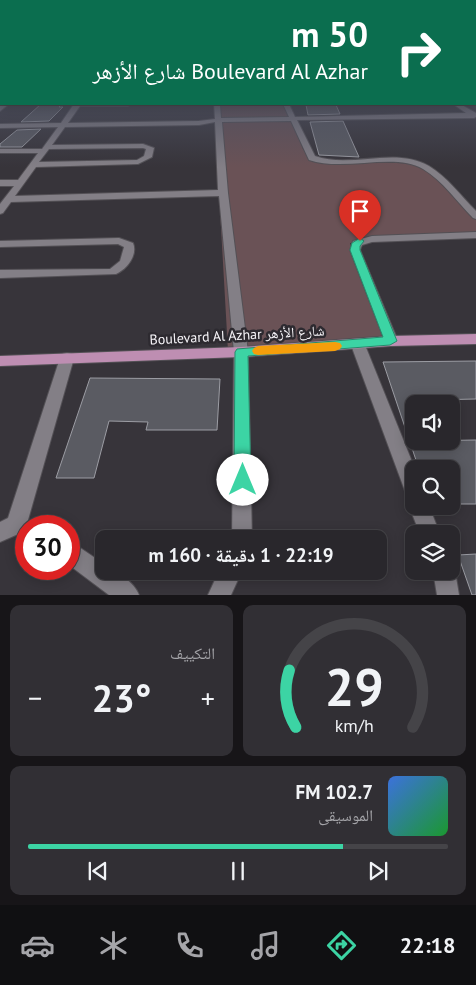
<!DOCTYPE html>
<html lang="ar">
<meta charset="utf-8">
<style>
:root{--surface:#29272c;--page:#312f34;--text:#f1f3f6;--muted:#a5a5a9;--line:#454448;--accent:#3cd4a4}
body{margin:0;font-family:"PT Sans","Noto Naskh Arabic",sans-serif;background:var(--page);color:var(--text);direction:rtl;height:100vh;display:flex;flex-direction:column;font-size:19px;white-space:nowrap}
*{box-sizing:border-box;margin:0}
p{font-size:16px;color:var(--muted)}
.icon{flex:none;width:28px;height:28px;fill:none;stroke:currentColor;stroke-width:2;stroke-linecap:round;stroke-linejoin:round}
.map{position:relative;height:595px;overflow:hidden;direction:ltr}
.side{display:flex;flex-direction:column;gap:10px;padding:10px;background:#171518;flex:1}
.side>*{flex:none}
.banner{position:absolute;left:0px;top:0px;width:476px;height:105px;box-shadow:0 2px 12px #0003,0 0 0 1px var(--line);direction:rtl;background:#0b6e4f;color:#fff;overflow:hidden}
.tools{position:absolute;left:405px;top:395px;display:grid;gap:10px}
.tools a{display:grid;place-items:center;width:55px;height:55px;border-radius:10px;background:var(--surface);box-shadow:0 2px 12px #0003,0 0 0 1px var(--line);font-size:25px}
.speed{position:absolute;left:15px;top:515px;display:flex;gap:10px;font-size:25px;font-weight:700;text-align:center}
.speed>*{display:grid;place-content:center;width:65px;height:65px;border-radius:50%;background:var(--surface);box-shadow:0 2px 12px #0003,0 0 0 1px var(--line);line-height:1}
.speed .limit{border:8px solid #d22;background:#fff;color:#111}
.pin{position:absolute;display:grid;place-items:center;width:42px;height:42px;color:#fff;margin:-51px -21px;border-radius:50% 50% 50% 0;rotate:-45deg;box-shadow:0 0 5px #0007}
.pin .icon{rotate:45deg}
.me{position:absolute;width:55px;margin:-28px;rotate:0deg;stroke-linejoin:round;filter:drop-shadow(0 0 4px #0008)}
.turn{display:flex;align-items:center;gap:18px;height:105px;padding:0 25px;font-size:22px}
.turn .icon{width:65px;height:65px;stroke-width:2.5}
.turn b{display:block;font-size:35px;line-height:42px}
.big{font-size:38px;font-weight:700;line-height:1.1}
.side .card{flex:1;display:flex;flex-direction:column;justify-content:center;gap:8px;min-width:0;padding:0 18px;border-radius:10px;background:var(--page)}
.side .dial{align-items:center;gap:0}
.dial svg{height:130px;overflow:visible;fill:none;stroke:var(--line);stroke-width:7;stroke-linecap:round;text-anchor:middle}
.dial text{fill:var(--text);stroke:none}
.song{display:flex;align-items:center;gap:15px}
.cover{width:60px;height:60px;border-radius:8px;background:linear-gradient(135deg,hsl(220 70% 55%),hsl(130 70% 35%))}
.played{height:5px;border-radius:2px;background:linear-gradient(90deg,var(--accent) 75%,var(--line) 75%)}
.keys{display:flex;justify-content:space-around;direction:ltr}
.heat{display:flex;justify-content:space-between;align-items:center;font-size:28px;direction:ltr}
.side .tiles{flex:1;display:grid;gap:10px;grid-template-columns:1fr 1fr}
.card:last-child{grid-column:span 2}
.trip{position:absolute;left:95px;top:530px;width:292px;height:50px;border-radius:10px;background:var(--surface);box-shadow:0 2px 12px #0003,0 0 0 1px var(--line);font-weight:700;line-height:50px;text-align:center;direction:rtl}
.tabs{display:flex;height:80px;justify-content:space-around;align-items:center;background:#101012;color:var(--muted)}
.tabs .icon{width:35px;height:35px}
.tabs .active{color:var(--accent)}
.tabs b{font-size:22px;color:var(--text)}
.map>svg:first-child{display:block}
</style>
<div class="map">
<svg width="476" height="595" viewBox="0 0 476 595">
<rect width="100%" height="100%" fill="#37343a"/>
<path fill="#6a5256" d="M215,104h73l6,14 -3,1 12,30 8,10 110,5 55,52v19l-126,8 39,103 -161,5 -13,-229 3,-2z"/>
<g fill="#5a5b62" stroke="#9c9da4">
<path d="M41,104h21l-3,3h4l-14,14 -28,1z"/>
<path d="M306,105h30l4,9 -32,1z"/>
<path d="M343,121l16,36 -40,-2 -9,-33z"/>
<path d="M41,129l-19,18h-22v-3l17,-14z"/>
<path d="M476,361v38l-46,1 2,4h-18v37l62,-1v64h-25v-35h-32l-36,-107z"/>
<path d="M90,378l130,1 -3,51h-71l2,-8 -39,-1 -15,57h-38z"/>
<path d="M476,554v41h-4l-14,-40z"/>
</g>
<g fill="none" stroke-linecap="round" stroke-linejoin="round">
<defs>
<g id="minor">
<path d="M1,86v4l-1,1v-4z"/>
<path d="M3,104h6l-9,7v-5z"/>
<path d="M74,104h57l-3,2h-48l-12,17 131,-2 16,-2 -1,-15h6l1,14 68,-1 -6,-13h6l6,13 171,-4 -13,-9h7l16,9v4l-2,1 -177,2 18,36c36,13 80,-10 114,10 18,11 32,30 47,45v8l-3,-1c-16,-16 -30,-37 -50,-49 -28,-17 -79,3 -114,-9l-18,-39 -69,1 6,71 20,159 4,187h-20l2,-187 -15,-156 -208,6 -8,11 -3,1v-10l14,-18h-14v-6h18l20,-27h-38v-4h42l16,-22 -58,1v-4l61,-1zM215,122l3,68 -203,6 21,-29 102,-3 14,-7 2,-9 -11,-4 -91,1 13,-18 134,-2zM143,148l3,1 -2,7 -7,4 -98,2 10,-13z"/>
<path d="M476,232v6l-104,4 -10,3 -2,5 38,91 -2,3h-10l-36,-94 3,-9 19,-5z"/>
<path d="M119,238l14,5c5,12 -6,26 -17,31l-116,4v-8l110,-1 10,-8 4,-14 -6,-3 -118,3v-6z"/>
<path d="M358,340l5,2 2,3 50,124 -1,37h15l11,28h-20l-11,-28 3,-7 -5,-2 -2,-6 -54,-146 2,-3z"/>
<path d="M67,353l5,1 2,4 -46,162 5,2 2,4h-9v13l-10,-4 -16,7v-20l8,-4 52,-160 2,-4z"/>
<path d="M69,542l7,3 28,19v7c14,0 30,11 35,24h-30l-40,-30z"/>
<path d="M451,563l4,8 4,24h-22l-4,-24h18z"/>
<path d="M219,571h23l-11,24h-23z"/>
</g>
<path id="major" d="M476,334v10l-85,2 -150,11 -241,9v-10l241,-9 150,-11z"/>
</defs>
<use href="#minor" stroke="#535055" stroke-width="2"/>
<use href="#major" stroke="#535055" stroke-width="2"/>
<use href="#minor" fill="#837f86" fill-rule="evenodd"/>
<use href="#major" fill="#be8eb2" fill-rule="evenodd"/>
</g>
<linearGradient id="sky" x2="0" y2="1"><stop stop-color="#1e1d20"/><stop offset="0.5" stop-color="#4d5060"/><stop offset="1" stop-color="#4d5060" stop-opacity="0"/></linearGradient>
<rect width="476" height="167" fill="url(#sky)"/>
<path fill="#3cd4a4" stroke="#278a6b" d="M360,238l4,3 -4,5v4l37,91 -7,4 -142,11 3,124 -2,6 -6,2 -6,-2 -3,-6 1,-128 2,-3 146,-12 -33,-87 2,-7z"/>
<path fill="#f59e0b" d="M335,342l5,1 2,3 -2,3 -5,2 -77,4 -4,-1 -2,-3 2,-3 4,-2z"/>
<g text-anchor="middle" stroke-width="5" stroke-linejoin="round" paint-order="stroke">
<g font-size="14" fill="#f6f4f8" stroke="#2d2a30">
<text transform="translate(237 335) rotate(-3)" y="5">Boulevard Al Azhar شارع الأزهر</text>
</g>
</g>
</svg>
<div class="tools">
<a><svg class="icon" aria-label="sound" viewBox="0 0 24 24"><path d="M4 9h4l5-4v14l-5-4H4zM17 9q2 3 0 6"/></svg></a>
<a><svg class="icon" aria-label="search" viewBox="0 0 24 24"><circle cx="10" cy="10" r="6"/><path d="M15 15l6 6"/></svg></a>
<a><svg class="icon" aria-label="layers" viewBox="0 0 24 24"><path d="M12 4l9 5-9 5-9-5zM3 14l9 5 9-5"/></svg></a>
</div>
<div class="speed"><div class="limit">30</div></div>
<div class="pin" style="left:360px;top:241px;background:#d93025"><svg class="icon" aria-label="arrive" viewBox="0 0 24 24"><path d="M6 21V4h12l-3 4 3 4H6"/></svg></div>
<svg class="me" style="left:243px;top:480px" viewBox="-20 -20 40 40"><circle r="19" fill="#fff"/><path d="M0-13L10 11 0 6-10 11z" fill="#3cd4a4"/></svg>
<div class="trip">22:19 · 1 دقيقة · 160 m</div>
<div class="banner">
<div class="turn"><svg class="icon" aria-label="right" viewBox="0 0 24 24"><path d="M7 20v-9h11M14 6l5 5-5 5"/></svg><div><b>50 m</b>Boulevard Al Azhar شارع الأزهر</div></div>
</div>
</div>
<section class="side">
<div class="tiles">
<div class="card dial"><svg viewBox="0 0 100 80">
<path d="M14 69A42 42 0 1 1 86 69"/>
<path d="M14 69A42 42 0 0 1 10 34" stroke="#3cd4a4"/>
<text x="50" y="56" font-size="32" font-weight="700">29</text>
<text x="50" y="72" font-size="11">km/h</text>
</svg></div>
<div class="card"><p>التكييف</p>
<div class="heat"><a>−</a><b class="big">23°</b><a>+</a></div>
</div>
<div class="card">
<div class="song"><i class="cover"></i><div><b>102.7 FM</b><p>الموسيقى</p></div></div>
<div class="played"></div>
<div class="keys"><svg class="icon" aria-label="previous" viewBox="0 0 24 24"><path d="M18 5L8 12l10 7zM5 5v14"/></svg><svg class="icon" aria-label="pause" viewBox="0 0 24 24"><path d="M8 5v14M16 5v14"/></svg><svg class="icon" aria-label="next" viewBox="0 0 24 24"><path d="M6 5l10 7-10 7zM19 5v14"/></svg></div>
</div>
</div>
</section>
<nav class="tabs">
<b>22:18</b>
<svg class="icon active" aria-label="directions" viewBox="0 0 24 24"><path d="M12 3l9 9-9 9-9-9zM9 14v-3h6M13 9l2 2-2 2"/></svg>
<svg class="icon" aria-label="music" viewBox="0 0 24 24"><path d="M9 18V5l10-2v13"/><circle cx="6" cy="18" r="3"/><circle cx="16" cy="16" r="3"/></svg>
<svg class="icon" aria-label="phone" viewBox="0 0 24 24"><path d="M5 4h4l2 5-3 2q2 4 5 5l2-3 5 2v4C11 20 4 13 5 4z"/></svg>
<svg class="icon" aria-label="climate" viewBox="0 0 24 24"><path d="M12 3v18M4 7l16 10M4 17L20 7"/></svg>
<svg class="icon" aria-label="car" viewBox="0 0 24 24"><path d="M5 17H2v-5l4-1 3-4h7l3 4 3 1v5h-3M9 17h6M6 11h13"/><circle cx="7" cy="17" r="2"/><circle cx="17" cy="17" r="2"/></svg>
</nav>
